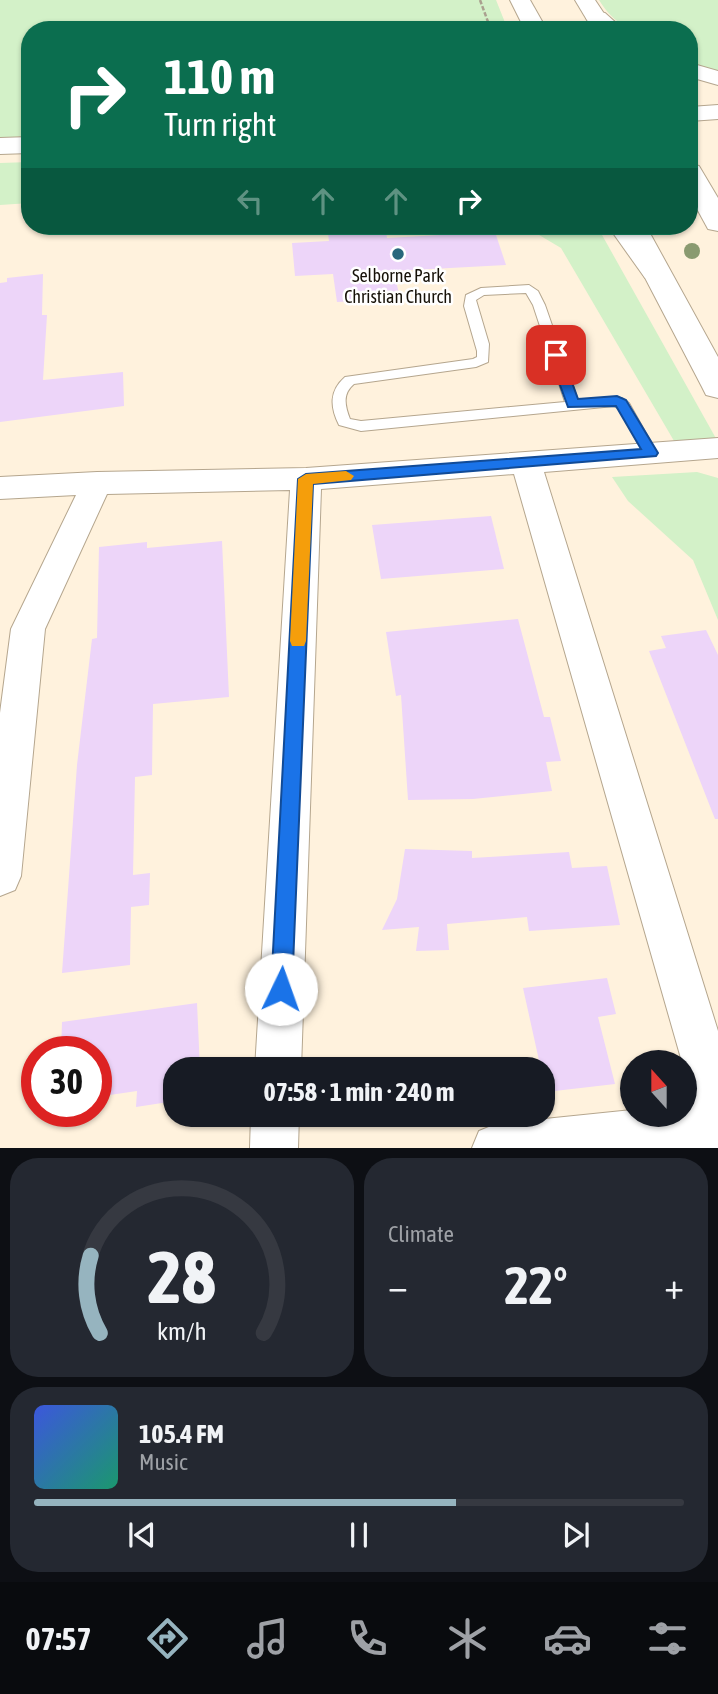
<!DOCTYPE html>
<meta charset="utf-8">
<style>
:root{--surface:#171b24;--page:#242831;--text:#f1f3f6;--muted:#9ea1a6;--line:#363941;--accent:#96b4bf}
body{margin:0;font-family:"Asap Condensed",sans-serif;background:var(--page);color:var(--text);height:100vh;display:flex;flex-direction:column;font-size:26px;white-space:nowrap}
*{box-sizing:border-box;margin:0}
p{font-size:23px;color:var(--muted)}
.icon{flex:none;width:38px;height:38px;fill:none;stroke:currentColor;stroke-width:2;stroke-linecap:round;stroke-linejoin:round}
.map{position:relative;height:1148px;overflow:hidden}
.drawer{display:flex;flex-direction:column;gap:10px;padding:10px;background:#0d0f14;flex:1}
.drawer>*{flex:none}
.guide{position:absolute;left:21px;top:21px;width:677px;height:214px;border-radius:28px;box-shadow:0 2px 5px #0004;background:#0b6e4f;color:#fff;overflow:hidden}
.needle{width:46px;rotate:339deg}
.fabs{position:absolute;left:620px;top:1050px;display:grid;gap:14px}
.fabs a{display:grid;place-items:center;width:77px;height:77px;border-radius:50%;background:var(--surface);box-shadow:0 2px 5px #0004;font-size:35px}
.speed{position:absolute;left:21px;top:1036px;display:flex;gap:14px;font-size:35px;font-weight:700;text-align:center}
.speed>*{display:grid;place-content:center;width:91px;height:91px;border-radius:50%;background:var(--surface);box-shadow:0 2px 5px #0004;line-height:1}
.speed .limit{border:10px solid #d22;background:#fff;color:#111}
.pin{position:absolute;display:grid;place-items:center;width:60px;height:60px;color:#fff;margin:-30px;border-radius:14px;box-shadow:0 4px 10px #0006}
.me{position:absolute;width:77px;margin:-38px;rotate:3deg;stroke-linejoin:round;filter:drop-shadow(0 0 5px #0008)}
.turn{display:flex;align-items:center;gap:24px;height:147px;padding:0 28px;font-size:32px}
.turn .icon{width:91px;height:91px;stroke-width:2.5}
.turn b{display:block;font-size:49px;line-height:60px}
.lanes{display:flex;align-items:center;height:66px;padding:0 28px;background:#0003;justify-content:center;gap:35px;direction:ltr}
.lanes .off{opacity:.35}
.big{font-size:52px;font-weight:700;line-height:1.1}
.drawer .widget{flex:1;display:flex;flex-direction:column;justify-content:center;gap:10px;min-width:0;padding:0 24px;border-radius:28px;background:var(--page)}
.drawer .dial{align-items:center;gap:0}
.dial svg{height:182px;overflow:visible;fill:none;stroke:var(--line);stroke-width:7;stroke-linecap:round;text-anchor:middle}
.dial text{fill:var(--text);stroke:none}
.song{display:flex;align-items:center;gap:21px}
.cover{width:84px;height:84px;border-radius:10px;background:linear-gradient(135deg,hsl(230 70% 55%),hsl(160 70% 35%))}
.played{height:7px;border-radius:4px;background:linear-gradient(90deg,var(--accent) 65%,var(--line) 65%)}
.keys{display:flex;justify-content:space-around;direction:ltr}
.heat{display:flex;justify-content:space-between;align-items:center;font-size:38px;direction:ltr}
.drawer .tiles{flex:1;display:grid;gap:10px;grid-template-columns:1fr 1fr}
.widget:last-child{grid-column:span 2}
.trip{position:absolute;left:163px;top:1057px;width:392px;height:70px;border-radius:28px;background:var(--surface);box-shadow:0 2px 5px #0004;font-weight:700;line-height:70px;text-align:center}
.menu{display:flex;height:112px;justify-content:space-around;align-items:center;background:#090b0e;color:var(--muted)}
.menu .icon{width:49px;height:49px}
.menu .current{color:var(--accent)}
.menu b{font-size:32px;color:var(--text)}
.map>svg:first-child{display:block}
</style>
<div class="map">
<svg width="718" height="1148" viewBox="0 0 718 1148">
<rect width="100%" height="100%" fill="#fff2dd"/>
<g fill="#d3f1c8">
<path d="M0,0h496l12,30h-478v106l-30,2z"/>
<path d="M599,0h119v73l-28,-10v-33c-42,0 -66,10 -91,-30z"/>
<path d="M30,162v41l-30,2v-42z"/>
<path d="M524,226h73l121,216 -41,4 -116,-198z"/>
<path d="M697,472l21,6v142l-25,-60 -65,-59 -16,-24z"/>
</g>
<g fill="#edd5f9">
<path d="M327,226h58l2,12 108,-6 11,33 -112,6 6,28 -63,3 -4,-28 -38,2 -3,-33 37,-2z"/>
<path d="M43,274l-1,41h5l-4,65 80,-8 1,34 -124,16v-139l7,-1v-4z"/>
<path d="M491,516l13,53 -123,10 -9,-54z"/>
<path d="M222,541l7,156 -76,7 -1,71 -17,2 -2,98 17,-2 -1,32 -18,2 -1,58 -68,8 15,-208 15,-126 5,-1 2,-91 48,-5v6z"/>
<path d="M518,619l26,98h6l11,44 -15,1 6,29 -79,8 -65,1 -7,-105 -5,1 -10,-64z"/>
<path d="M706,630l12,25v164h-3l-66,-168 17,-3 -5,-12z"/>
<path d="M405,849l67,2v7l97,-6 3,16 35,-2 13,59 -91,6 -2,-14 -80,7 2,26 -33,1 3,-24 -37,3 15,-31z"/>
<path d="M607,978l9,36 -18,3 17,67 -69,8 -23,-104z"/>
<path d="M197,1003l3,66h-25v32l-39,6 1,-16 -41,6v-45h-35l1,-30z"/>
</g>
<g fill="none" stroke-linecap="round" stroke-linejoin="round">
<defs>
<path id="service" d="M529,285l9,6 7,14 33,95 44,-2 7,5 28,50 -2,3h-10l-26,-47 -5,-3 -253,25 -22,-6c-9,-18 -10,-34 6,-48l128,-18 4,-2v-6l-13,-45 2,-11 15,-7zM526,293l7,12 32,97 -204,19 -11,-2c-5,-13 -8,-25 4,-35l122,-17 12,-5 1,-18 -13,-44 8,-5z"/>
<g id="minor">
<path d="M718,438v20l-174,14 174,559v117h-246l7,-17 17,-7 136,-14v5h52v-10l10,-1 -10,-42h-2l-168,-588 -193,15 -20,580h-46l35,-579 -183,4 -62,135 -24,247 -6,14 -15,6v-183l11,-84 65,-134 -76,4v-22l97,-5 209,-4z"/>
<path d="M251,1115h48l-1,33h-48z"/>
</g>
<g id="secondary">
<path d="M510,0h20l17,30h-22z"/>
<path d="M575,0h20l20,30h-22z"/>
<path d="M690,164l9,2 19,32v33l-10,-2 -18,-33z"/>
<path d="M618,226h28l72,131v41l-12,-3 -4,-8z"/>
</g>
<g id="trunk">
<path d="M597,12l8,1 19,17h-25l-13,-12 3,-5z"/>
<path d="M535,20l8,2 2,8h-22l4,-8z"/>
<path d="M690,63l28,8v14l-28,-8z"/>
<path d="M718,105v14l-28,2v-14z"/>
<path d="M30,137v16l-30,1v-16z"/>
<path d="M608,226h28l34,46 -5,6 -10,3 -10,-3z"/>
</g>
</defs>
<use href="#service" stroke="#b5a68e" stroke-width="2"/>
<use href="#minor" stroke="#b5a68e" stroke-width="2"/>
<use href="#secondary" stroke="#b5a68e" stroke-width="2"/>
<use href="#trunk" stroke="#b5a68e" stroke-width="2"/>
<path stroke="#aaa08f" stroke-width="2.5" stroke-dasharray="4.5 2" stroke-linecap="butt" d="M480,0l11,30"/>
<use href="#service" fill="#fff" fill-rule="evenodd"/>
<use href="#minor" fill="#fff" fill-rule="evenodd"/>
<use href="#secondary" fill="#fff" fill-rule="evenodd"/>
<use href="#trunk" fill="#fff" fill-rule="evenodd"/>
</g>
<circle fill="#8a9a70" cx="692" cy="251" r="8"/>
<path fill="#1a73e8" stroke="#114b97" stroke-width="2" d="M556,350l6,5 16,44 39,-3 9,4 32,53 -2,3 -343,28 -21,505 -3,7 -8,3 -7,-3 -3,-7 27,-510 8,-5 335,-25 -25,-43 -48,1 -19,-52z"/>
<path fill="#f59e0b" d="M346,471l8,5 -3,4 -38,4 -7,157 -2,5h-12l-2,-5 8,-162 8,-5z"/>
<circle fill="#27677c" stroke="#fff" stroke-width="2.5" cx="398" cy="254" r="7"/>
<g text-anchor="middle" stroke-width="5" stroke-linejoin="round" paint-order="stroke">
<g font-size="18" fill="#161108" stroke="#fff">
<text x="398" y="282">Selborne Park<tspan x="398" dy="21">Christian Church</tspan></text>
</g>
</g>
</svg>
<div class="fabs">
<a><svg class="needle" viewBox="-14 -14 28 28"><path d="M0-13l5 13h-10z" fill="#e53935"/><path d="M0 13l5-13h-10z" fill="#9ea1a6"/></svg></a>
</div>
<div class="speed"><div class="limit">30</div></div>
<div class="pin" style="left:556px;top:355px;background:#d93025"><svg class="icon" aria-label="arrive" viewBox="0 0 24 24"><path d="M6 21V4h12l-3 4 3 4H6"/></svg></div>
<svg class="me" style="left:281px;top:989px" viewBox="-20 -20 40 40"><circle r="19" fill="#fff"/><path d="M0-13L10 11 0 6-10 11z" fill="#1a73e8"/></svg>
<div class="trip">07:58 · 1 min · 240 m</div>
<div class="guide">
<div class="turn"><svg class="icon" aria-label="right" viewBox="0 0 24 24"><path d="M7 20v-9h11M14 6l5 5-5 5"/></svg><div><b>110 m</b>Turn right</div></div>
<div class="lanes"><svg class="icon off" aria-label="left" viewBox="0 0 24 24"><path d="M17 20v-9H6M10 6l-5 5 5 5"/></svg><svg class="icon off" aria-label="ahead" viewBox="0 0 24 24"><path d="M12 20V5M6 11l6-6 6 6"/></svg><svg class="icon off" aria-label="ahead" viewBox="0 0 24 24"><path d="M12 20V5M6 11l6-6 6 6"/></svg><svg class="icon" aria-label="right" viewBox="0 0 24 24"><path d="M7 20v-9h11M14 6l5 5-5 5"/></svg></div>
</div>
</div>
<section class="drawer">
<div class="tiles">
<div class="widget dial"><svg viewBox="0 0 100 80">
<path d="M14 69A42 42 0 1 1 86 69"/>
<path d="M14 69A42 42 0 0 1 10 35" stroke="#96b4bf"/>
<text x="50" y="56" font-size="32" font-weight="700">28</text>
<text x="50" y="72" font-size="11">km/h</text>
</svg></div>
<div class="widget"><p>Climate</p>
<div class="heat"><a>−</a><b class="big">22°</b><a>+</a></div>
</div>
<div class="widget">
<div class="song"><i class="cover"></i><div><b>105.4 FM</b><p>Music</p></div></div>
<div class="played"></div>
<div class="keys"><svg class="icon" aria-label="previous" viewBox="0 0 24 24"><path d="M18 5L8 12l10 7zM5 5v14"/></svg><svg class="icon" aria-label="pause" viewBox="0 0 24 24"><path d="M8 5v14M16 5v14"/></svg><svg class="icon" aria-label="next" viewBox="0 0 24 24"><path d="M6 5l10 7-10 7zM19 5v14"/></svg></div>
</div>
</div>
</section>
<nav class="menu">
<b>07:57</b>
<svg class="icon current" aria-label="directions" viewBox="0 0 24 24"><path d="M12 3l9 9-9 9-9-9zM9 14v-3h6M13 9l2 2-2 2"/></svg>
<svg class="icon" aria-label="music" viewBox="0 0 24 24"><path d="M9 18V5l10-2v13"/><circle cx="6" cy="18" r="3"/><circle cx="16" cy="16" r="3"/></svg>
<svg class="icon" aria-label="phone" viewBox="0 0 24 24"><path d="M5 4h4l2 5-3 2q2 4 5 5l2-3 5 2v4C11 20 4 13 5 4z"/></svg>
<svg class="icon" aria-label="climate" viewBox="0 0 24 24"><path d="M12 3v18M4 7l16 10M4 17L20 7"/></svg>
<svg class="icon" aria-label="car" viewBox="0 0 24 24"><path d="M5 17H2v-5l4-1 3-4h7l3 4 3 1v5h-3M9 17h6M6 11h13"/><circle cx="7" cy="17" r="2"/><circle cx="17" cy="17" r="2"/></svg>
<svg class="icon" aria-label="filters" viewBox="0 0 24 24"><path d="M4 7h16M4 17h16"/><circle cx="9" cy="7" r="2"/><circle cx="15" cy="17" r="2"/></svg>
</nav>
